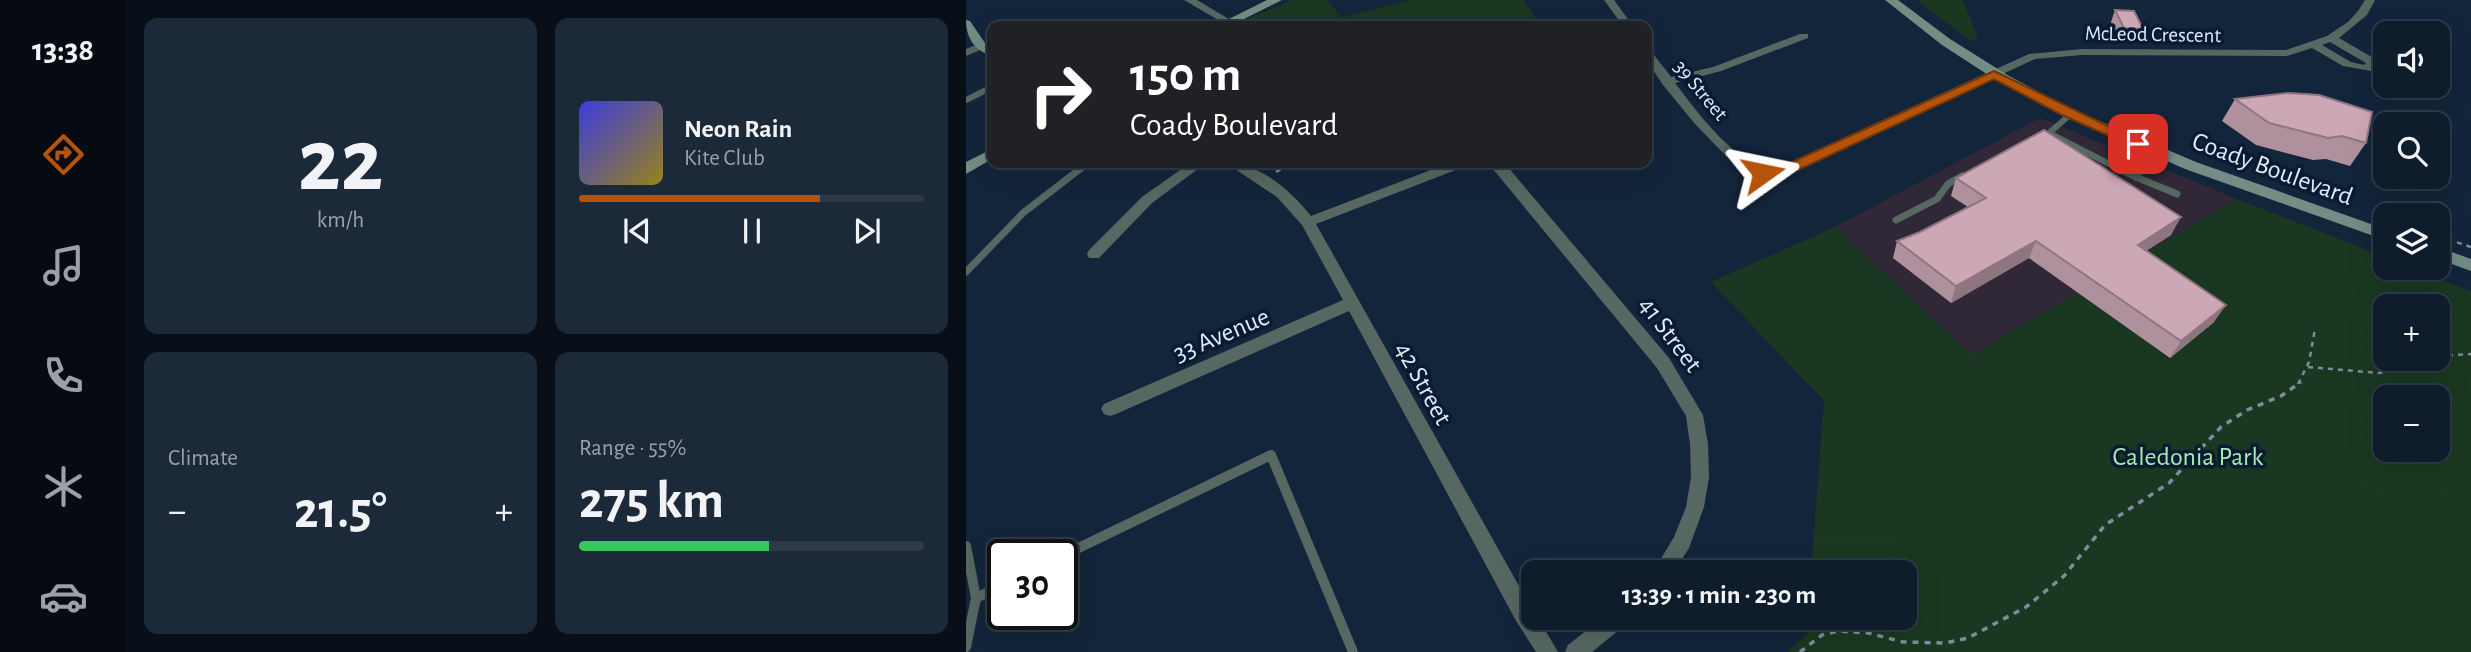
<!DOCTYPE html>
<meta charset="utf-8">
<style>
:root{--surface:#0e1c2c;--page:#1c2938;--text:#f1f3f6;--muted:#9ba1a9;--line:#2e3a48;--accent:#b45309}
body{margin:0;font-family:"Alegreya Sans",sans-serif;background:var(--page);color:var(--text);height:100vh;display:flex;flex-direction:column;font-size:26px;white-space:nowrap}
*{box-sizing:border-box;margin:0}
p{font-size:23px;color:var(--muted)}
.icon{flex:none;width:38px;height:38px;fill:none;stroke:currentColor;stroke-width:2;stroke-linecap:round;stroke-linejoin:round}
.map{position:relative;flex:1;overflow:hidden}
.side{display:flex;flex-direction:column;gap:18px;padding:18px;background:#080f18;width:840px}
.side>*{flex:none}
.guide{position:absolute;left:21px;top:21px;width:665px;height:147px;border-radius:14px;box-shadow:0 7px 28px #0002,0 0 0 2px var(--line);background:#202124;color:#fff;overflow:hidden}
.fabs{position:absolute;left:1407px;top:21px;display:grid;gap:14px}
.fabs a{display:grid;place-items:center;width:77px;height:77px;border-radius:14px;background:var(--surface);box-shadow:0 7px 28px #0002,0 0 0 2px var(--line);font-size:35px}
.speed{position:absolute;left:21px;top:539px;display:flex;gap:14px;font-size:35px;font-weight:700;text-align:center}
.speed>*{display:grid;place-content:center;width:91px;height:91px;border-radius:50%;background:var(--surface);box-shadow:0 7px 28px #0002,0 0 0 2px var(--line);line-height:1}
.speed .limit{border:4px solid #111;border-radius:10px;background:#fff;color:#111}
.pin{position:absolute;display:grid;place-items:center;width:60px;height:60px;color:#fff;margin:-30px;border-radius:14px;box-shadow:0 4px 10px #0006}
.me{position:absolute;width:77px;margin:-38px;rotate:78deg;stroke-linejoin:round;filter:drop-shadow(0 0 5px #0008)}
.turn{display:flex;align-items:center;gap:24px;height:147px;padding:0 28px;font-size:32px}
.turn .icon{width:91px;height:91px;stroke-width:2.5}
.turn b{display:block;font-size:49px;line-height:60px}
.big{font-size:52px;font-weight:700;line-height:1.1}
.side .card{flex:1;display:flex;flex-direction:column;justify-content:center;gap:10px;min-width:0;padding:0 24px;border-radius:14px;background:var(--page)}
.side .dial{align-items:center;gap:0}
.dial b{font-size:91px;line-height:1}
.song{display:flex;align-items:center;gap:21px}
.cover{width:84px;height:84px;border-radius:10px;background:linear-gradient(135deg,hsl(240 70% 55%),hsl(50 70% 35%))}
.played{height:7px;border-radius:4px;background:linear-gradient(90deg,var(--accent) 70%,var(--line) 70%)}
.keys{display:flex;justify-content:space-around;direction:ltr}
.heat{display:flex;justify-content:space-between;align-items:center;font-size:38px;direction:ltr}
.charge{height:10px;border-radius:5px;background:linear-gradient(90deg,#34c759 55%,var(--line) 0)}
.side .tiles{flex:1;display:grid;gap:18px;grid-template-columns:repeat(2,1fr)}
.trip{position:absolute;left:555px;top:560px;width:396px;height:70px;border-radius:14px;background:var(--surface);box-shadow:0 7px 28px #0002,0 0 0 2px var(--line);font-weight:700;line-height:70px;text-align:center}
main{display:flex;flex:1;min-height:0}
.menu{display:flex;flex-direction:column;width:126px;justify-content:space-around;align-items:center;background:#060b12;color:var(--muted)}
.menu .icon{width:49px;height:49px}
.menu .selected{color:var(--accent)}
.menu b{font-size:32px;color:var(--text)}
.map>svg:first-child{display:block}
</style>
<main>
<nav class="menu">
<b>13:38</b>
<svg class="icon selected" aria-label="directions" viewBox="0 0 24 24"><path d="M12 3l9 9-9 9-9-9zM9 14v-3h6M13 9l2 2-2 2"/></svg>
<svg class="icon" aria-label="music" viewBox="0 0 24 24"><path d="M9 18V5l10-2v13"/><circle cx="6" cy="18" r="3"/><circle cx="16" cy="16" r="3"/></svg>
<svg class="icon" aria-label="phone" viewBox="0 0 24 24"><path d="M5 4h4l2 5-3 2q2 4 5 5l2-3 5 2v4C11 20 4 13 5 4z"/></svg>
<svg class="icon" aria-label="climate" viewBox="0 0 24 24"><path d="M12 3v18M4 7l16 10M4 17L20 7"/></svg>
<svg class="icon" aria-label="car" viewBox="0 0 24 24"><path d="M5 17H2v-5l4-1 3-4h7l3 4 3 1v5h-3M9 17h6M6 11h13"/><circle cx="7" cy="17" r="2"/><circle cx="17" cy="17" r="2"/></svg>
</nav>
<section class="side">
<div class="tiles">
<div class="card dial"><b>22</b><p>km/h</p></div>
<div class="card">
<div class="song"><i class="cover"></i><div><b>Neon Rain</b><p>Kite Club</p></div></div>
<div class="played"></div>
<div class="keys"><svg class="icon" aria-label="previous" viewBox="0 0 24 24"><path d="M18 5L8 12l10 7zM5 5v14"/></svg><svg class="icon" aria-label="pause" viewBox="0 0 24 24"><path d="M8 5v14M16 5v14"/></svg><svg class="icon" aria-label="next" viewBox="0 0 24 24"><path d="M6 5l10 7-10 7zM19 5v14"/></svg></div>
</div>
<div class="card"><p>Climate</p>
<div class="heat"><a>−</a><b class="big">21.5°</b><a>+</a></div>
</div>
<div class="card"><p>Range · 55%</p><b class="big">275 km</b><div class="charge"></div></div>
</div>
</section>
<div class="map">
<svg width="1505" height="652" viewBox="0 0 1505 652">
<rect width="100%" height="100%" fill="#13253b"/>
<path fill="#302837" d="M1074,118l197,81 -266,156 -136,-128z"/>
<g fill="#1a3821" fill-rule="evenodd">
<path d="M326,0h34l16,17 69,-17h112l18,26h-311z"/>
<path d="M951,0h46l15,38 -7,3z"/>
<path d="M1271,199l148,58v11h27l59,23v361h-684l20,-17 1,-17h96v-46h-93l13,-171 -113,-119 124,-55 136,128zM1419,306h53v53h-53zM1419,397h53v53h-53z"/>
</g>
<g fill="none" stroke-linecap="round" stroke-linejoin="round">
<path stroke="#7d8c9e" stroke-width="2" stroke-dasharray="3.5 3.5" stroke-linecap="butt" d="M312,171l11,-8"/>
<g stroke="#7d8c9e" stroke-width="2.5" stroke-dasharray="5 5" stroke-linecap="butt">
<path d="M310,172l5,-3"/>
<path d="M1409,215l10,3"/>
<path d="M1472,236l33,11"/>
<path d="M1472,356l33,-2"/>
<path d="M1342,367l71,6 48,-14"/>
<path d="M1332,384l11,-22 6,-33"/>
</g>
<path stroke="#7d8c9e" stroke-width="3.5" stroke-dasharray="6 6" stroke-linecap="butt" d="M834,652l22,-17 16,-4 30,2 35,9 42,1 23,-5 58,-31 38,-31 41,-51 64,-42 52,-56 26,-17 34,-14 20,-14"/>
<g stroke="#576761" stroke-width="6">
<path d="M0,100l26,-13"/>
<path d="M1105,114l-22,19 74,38"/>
<path d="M112,171l11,-8"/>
<path d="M1175,171l14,-20"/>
</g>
<g stroke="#576761" stroke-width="7">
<path d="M1154,169l16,8 6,-8"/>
<path d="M1170,177l41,17"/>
<path d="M930,220l41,-21 11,-15 14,-8"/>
<path d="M0,272l57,-59 57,-44"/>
</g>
<g stroke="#576761" stroke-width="10">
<path d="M0,546l10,52 -10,49"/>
<path d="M96,556l209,-101 82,197"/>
<path d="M10,598l27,-13"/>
</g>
<g fill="#576761" fill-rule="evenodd">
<path d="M218,0h13l37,22 -9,2z"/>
<path d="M638,0h10l19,26h-10z"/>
<path d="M1399,0h10l-8,15 -28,23 38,22 2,2 -8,9 -28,-5 -31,-18 -25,8 -205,-1 -47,4 -251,116 -26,1 -30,-18 -33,-34 -32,-39 -16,-24v-11l4,1 20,26 42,-10 87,-33h8v4l-87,33 -46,12c21,27 65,89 102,85l252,-114 53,-5 204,1 41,-14 21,-14 10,-11zM1364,42l36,21 -2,2 -13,-3 -29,-17z"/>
<path d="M15,43l6,3 -2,2 -19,8v-7z"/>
<path d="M224,163h16l-54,40 -53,55h-10l-2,-4 2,-4 53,-53z"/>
<path d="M260,163c34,0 64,27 85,53l138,-53h18l-1,3 -150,58 217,387v7h5l20,34h-22l-21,-33 -166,-308 -233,103 -6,2 -6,-2 -3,-5 3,-5 239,-104 -41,-75 -25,-28z"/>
<path d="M522,163h14l5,3 162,192 34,57 5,29 1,33 -5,30 -15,41 -15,24h-21l21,-35 12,-30 5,-30 -1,-33 -4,-28 -29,-48z"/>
<path d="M636,618h26l-3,7 -33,27h-27l3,-7z"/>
</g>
<g fill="#738d84" fill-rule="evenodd">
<path d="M301,0h15l-52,26h-15z"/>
<path d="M919,0h13l52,39 59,37 60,32 127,54 189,67v11l-200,-71 -125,-55 -61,-32 -57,-37z"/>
<path d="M0,20l4,1 15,22 7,4v9c-17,-5 -26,-18 -26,-36z"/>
<path d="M26,149v10l-26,15v-12z"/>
<path d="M1472,247l33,12v12l-33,-12z"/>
</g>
</g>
<g fill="#af909d">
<path d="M1149,10l28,19 -4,11h-20l-8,-18z"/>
<path d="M1269,99l131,44 -16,23 -24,-7 -13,1 -57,-15 -34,-24z"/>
<path d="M990,178l215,57 -24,15 67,72 -44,36 -141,-100 -78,45 -58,-45 4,-17 23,-9 48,-25 -17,-11z"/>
</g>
<g fill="#8f757f">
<path d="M1215,217l-10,18 -42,27 9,-17z"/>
<path d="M1070,241l-7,17 -78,45 5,-17z"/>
<path d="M1260,305l-12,17 -44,36 11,-17z"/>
</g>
<g fill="#cca7b6" stroke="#8f757f" stroke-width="2">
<path d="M1149,10l19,1 9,18 -19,-1z"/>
<path d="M1323,93l30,2 53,17 -6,31 -24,-7 -14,2 -59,-15 -34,-24z"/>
<path d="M1078,130l137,87 -43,28 88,60 -45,36 -145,-100 -80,45 -59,-45 23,-9 66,-34 -30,-20z"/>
</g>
<path fill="#b45309" stroke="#753606" stroke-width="2" d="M1028,71l151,73 -2,3h-9l-74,-33 -66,-35 -196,91 -35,7 -7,-4 2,-3 32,-7z"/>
<g text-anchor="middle" stroke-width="7" stroke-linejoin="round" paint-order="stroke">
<g font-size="21" fill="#deeaf9" stroke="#091b31">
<text transform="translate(1187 34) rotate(1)" y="7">McLeod Crescent</text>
<text transform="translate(735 90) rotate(50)" y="7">39 Street</text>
</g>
<g font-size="26" fill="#deeaf9" stroke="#091b31">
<text transform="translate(1307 168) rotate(20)" y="9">Coady Boulevard</text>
<text transform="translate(255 334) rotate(-23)" y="9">33 Avenue</text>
<text transform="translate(705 334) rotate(53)" y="9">41 Street</text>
<text transform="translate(458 383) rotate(61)" y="9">42 Street</text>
</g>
<g font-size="26" fill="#a4eab1" stroke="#091b31">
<text x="1222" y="465">Caledonia Park</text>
</g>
</g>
</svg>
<div class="fabs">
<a><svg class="icon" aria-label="sound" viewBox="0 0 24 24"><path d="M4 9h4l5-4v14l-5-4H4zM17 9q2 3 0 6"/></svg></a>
<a><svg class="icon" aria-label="search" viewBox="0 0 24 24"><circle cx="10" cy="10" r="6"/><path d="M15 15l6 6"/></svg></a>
<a><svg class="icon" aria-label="layers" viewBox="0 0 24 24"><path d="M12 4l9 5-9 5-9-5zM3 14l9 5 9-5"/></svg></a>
<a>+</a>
<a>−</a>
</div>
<div class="speed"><div class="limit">30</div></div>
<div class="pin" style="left:1172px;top:144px;background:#d93025"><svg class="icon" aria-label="arrive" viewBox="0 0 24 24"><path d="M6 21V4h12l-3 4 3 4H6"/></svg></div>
<svg class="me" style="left:797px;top:173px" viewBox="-20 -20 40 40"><path d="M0-17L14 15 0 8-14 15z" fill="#b45309" stroke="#fff" stroke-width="4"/></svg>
<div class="trip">13:39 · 1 min · 230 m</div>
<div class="guide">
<div class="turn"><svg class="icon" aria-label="right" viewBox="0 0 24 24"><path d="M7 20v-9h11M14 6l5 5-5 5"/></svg><div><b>150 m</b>Coady Boulevard</div></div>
</div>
</div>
</main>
